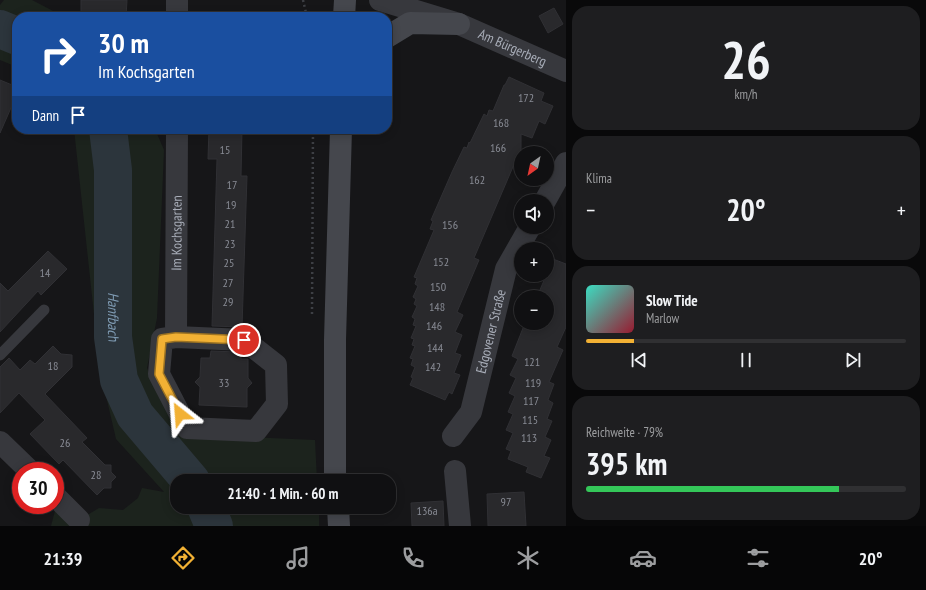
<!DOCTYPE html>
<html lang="de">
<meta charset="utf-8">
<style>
:root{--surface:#101012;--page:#1e1e20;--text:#f1f3f6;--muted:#9c9d9f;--line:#303032;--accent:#f2b134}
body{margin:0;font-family:"PT Sans Narrow",sans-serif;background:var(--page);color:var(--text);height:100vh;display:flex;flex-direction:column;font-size:15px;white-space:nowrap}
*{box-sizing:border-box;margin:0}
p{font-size:13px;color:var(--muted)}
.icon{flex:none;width:22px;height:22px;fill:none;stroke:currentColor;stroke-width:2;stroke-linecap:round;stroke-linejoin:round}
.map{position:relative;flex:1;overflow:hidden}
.sheet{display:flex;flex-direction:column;gap:6px;padding:6px;background:#09090a;width:360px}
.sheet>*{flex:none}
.guide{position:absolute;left:12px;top:12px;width:380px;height:122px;border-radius:16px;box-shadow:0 2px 10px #0003,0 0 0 1px var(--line);background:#1a4fa0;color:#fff;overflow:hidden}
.needle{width:26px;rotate:213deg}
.fabs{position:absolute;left:514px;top:146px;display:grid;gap:8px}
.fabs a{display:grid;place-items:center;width:40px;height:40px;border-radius:50%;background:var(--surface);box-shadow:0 2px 10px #0003,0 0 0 1px var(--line);font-size:20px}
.speed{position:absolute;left:12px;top:462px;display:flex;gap:8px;font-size:20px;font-weight:700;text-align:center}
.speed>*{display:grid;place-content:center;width:52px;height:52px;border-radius:50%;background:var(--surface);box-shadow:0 2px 10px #0003,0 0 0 1px var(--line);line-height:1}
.speed .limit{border:6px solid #d22;background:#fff;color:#111}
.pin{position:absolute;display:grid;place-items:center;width:34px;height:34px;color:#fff;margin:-17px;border:2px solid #fff;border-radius:50%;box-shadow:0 1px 4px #0007}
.me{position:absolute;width:44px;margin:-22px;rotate:332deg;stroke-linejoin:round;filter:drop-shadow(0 0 3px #0008)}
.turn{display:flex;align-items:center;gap:14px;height:84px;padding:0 20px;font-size:18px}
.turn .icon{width:52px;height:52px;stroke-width:2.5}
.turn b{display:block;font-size:28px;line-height:34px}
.then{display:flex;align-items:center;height:38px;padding:0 20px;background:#0003;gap:8px;font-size:15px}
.big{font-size:30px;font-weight:700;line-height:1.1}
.sheet .widget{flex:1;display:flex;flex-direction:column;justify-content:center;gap:6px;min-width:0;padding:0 14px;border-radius:16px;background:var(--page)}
.sheet .dial{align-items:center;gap:0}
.dial b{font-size:52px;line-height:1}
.song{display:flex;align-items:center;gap:12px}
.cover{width:48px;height:48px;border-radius:6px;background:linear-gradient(135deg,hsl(170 70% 55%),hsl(350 70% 35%))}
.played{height:4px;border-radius:2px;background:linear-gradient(90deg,var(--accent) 15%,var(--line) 15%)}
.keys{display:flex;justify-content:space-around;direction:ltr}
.heat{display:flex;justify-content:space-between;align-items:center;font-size:22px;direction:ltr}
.charge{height:6px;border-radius:3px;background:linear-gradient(90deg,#34c759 79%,var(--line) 0)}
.trip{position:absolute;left:170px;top:474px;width:226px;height:40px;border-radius:16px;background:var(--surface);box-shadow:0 2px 10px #0003,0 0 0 1px var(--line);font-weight:700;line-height:40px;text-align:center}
.dock{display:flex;height:64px;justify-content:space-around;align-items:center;background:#060607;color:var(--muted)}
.dock .icon{width:28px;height:28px}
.dock .current{color:var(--accent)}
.dock b{font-size:18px;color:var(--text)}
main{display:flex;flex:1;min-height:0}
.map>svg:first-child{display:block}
</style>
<main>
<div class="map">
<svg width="566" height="526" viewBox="0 0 566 526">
<rect width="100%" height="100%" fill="#161618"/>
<g fill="#1c231d">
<path d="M4,0h28l25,13 1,4h-41v50l-17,-7v-55z"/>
<path d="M74,129h81l9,21 -7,168 -10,50 30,66 138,6 2,41h-140v26h142v19h-268l5,-19 23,13 20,-12 24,2 15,-12 4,-10 22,4 -48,-53 -16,-69z"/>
</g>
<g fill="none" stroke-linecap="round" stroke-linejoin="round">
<g stroke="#2c353c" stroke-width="38">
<path d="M0,29l17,7"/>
<path id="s1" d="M108,129l5,41v167l6,43 16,35 56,66"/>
<path d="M206,507l8,19"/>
</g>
</g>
<g fill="#29292c" stroke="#303034">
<path d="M81,0h46l-1,17h-45z"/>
<path d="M554,8l9,16 -15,9 -9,-17z"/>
<path d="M509,77l35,16 -3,8 12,5 -8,18 -6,-3 -7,17 -11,-4v31l-6,-3 -41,96 5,2 -22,52 6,3 -8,17 7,3 -7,18 6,2 -7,18 6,2 -8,19 -3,-2 -4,8 -35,-15 3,-7 -2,-1 4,-10 -4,-2 2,-6 -3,-1 5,-12 -3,-1 2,-6 -3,-1 5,-12 -3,-1 2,-6 -3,-2 5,-11 -3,-2 2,-5 -3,-2 5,-11 -3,-2 2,-6 -3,-1 20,-47 -4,-1 3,-8 -2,-1 21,-48 12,-25 3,1 2,-6 1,1 14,-29 3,2 2,-6 4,1 11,-26h1z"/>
<path d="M0,80l17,7v7l-17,39z"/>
<path d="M209,129h33l-1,47h6l-5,151 -30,-1 5,-167h-9z"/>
<path d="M48,251l19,18 -26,26 -3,-4 -38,41v-49l8,8z"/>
<path d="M553,259l13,5v63l-9,20 6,3 -14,32 5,2 -6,16 5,3 -6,16 5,2 -7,16 6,3 -7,16 6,2 -9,20 -15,-6 2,-5 -20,-8 3,-8 -5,-2 7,-16 -7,-3 7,-16 -5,-2 7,-16 -6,-3 7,-15 -6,-3 8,-16 -6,-3 13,-33h22v-26h-10z"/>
<path d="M53,346l8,8 11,1v12l-27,27 42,44 -5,4 23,23h6v7l5,5 -5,5v6h-7l-7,7 -34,-35 -4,4 -29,-30 15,-14 -26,-27 -19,20v-46l9,-9 11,12 10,-10 5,4z"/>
<path d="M211,351l28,1 2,2v5h7v19l4,5 -5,5v19l-48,-2 1,-18 -5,-5 5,-5 1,-19h9z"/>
<path d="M524,492l2,34h-38l-1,-32z"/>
<path d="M443,501l1,25h-32l-1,-23z"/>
</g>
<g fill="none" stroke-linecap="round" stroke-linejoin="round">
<g stroke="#3d3f44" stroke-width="2.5" stroke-dasharray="2 3" stroke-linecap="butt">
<path d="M303,0l4,17"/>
<path d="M312,314l1,-185"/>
</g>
<path stroke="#37383d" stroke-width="11" d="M0,355l44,-45"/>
<g stroke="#37383d" stroke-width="22">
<path id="s2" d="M380,0l79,24 107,47"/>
<path d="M177,17v-17"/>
<path d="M545,201l21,-38"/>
<path d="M176,337l68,3 32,25 1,39 -21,27 -69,-3 -28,-54 3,-35z"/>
<path id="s3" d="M176,337l1,-208"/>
<path id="s4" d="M453,436l18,-24 35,-143 24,-42"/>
<path d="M0,442l30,29"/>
<path d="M455,471l5,55"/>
<path d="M55,496l24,24"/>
</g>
<g stroke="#45474d" stroke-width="22">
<path d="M344,17l1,-17"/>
<path d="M387,37l23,-14 49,1"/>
<path d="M335,481v-141l6,-211"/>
<path d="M338,507l1,19"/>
</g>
</g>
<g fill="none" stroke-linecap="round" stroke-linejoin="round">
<defs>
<path id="route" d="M180,414l-21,-40 3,-35 14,-2 68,3"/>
</defs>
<use href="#route" stroke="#9d7322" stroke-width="10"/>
<use href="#route" stroke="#f2b134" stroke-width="7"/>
</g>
<g text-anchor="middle" stroke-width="4" stroke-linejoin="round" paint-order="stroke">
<g font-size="12" fill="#888b94">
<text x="526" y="102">172</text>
<text x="501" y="127">168</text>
<text x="498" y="152">166</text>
<text x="225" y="154">15</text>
<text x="477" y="184">162</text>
<text x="232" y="189">17</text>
<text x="231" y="209">19</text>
<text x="230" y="228">21</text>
<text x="450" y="229">156</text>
<text x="230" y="248">23</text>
<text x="441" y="266">152</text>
<text x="229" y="267">25</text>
<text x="45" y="277">14</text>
<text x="228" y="287">27</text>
<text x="438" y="291">150</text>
<text x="228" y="306">29</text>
<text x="437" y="311">148</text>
<text x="434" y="330">146</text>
<text x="435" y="352">144</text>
<text x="532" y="366">121</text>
<text x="53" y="370">18</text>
<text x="433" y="371">142</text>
<text x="224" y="387">33</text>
<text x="533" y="387">119</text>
<text x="531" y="405">117</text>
<text x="530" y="424">115</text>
<text x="529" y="442">113</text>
<text x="65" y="447">26</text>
<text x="96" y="479">28</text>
<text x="506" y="506">97</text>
<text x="427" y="515">136a</text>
</g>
<g font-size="14" fill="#a8adb8" stroke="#111113">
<text dy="5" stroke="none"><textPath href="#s2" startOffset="141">Am Bürgerberg</textPath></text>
<text dy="5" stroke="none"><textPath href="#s3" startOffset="104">Im Kochsgarten</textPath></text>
<text dy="5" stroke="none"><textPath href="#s4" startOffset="113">Edgovener Straße</textPath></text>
</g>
<g font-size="15" font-style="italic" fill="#7f9bb3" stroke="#111113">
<text dy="5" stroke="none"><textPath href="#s1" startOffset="188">Hanfbach</textPath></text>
</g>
</g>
</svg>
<div class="fabs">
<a><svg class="needle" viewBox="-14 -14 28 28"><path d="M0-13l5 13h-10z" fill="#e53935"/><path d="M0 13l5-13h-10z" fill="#9c9d9f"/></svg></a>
<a><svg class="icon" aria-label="sound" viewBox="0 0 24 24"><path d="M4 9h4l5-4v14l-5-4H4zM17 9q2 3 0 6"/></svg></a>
<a>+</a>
<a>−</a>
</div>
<div class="speed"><div class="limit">30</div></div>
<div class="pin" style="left:244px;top:340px;background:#d93025"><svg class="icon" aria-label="arrive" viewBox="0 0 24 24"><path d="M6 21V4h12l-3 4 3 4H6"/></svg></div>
<svg class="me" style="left:180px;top:414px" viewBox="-20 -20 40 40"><path d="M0-17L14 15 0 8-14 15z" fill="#f2b134" stroke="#fff" stroke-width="4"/></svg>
<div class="trip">21:40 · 1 Min. · 60 m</div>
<div class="guide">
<div class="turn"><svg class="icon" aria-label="right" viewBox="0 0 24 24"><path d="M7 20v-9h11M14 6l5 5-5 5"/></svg><div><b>30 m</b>Im Kochsgarten</div></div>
<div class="then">Dann<svg class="icon" aria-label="arrive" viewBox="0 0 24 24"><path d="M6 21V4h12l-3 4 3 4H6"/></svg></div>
</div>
</div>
<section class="sheet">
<div class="widget dial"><b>26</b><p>km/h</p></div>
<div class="widget"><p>Klima</p>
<div class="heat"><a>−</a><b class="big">20°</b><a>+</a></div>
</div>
<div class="widget">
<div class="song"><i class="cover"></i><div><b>Slow Tide</b><p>Marlow</p></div></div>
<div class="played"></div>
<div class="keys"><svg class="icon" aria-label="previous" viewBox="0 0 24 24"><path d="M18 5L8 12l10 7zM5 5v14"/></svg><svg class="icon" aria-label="pause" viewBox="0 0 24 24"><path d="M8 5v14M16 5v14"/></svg><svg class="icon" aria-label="next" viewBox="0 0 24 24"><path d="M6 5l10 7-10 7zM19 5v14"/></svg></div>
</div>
<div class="widget"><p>Reichweite · 79%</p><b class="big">395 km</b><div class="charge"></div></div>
</section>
</main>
<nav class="dock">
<b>21:39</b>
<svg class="icon current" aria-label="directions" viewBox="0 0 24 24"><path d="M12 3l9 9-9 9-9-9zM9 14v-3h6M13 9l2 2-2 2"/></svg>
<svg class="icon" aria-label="music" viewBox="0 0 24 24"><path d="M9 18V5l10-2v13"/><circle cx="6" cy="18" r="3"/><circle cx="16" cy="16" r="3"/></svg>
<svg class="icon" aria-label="phone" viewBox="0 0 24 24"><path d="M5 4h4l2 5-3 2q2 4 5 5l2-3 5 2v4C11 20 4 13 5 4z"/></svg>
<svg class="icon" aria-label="climate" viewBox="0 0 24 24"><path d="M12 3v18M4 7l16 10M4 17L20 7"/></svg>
<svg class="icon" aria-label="car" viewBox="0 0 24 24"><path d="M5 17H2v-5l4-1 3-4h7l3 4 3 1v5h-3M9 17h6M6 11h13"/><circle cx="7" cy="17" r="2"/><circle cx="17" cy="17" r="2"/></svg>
<svg class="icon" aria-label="filters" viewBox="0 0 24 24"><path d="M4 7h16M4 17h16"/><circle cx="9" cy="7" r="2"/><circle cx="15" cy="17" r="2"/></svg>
<b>20°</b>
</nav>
